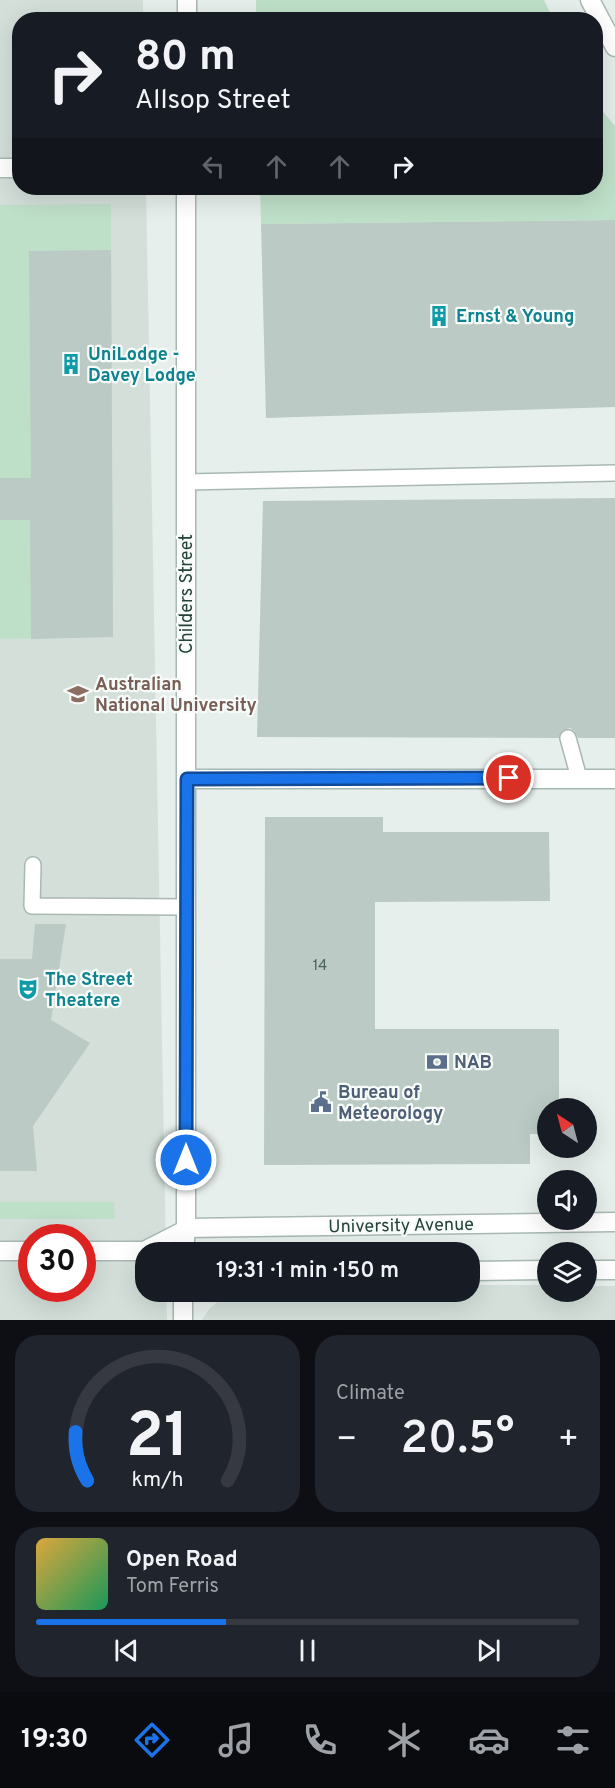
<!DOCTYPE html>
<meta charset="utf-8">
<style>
:root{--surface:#171b24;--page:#20242c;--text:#f1f3f6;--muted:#9ea1a6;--line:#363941;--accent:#1a73e8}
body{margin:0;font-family:Overpass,sans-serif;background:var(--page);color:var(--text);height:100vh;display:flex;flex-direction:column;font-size:22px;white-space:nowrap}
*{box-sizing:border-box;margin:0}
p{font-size:20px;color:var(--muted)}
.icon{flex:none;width:33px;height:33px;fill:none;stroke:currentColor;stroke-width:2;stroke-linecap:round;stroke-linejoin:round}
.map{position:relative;height:1320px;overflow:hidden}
.side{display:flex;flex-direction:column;gap:15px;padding:15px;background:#0d0f14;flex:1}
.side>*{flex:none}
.banner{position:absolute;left:12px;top:12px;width:591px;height:183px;border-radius:24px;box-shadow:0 6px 24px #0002;background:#171b24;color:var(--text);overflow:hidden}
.needle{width:39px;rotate:324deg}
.controls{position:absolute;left:537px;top:1098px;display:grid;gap:12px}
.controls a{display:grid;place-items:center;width:60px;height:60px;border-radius:50%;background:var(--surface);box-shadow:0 6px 24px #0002;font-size:30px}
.speed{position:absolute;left:18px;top:1224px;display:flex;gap:12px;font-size:30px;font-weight:700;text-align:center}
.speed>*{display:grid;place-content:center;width:78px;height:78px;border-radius:50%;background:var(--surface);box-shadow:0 6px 24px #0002;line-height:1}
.speed .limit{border:9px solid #d22;background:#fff;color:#111}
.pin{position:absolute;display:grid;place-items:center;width:51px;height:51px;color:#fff;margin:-26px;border:3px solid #fff;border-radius:50%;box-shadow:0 2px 6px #0007}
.me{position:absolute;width:66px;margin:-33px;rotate:0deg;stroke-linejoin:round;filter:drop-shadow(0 0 4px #0008)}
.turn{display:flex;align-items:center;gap:21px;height:126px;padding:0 24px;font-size:27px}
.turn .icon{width:78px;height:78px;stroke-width:2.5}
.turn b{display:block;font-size:42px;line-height:51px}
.lanes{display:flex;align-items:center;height:57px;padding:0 24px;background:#0003;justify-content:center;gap:30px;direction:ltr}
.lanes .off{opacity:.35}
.big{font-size:45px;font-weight:600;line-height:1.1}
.side .widget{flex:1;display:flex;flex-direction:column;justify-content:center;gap:9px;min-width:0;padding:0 21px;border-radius:24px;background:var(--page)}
.side .dial{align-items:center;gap:0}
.dial svg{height:156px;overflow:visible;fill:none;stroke:var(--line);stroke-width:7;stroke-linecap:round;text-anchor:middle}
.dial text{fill:var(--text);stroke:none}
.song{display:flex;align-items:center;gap:18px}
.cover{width:72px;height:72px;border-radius:9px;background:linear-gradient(135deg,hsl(40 70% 55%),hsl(150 70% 35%))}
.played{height:6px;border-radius:3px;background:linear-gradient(90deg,var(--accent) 35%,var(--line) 35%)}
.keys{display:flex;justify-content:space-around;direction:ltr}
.heat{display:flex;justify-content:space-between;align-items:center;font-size:33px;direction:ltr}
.side .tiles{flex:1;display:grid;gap:15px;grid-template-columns:1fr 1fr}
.widget:last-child{grid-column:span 2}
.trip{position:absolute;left:135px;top:1242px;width:345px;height:60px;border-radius:24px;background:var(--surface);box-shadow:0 6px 24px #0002;font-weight:600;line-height:60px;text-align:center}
.tab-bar{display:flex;height:96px;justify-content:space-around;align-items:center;background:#090b0e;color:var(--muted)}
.tab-bar .icon{width:42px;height:42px}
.tab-bar .active{color:var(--accent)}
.tab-bar b{font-size:27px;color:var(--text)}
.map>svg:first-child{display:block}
</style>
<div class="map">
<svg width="615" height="1320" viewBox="0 0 615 1320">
<rect width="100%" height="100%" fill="#e6efeb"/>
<g fill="#d4dfda" fill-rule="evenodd">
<path d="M0,0h143v19l-123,1v168h126l20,1064h-20v40h20l1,28h-167zM32,1238h50v50h-50z"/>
<path d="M470,1285h77l1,7h38l1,-6h28v34h-413l8,-12 20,-16h240z"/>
</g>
<g fill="#bfe0c8">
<path d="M256,0h288l9,19h-297z"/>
<path d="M596,103l19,23v94l-354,4 -1,-36h336z"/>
<path d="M111,204l2,433 -113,2v-434z"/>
<path d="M0,1202h114l1,17h-115z"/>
</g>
<g fill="#bbcac4">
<path d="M615,220v187l-349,11 -5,-194z"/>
<path d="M111,250l2,387 -82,2 -1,-119h-30v-42h31l-2,-227z"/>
<path d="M615,498v240h-37l-3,-6 -5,-4 -8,3 -3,7 -302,-1 6,-236z"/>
<path d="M265,817h118v15h166l1,69 -175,1v127h184v79h-11v26h-18v30l-266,1z"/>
<path d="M35,924h31l-15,96 39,23 -57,83 4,45h-37v-212h32z"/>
</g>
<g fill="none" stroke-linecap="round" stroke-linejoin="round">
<defs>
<g id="lane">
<path d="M186,482l429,-9"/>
<path d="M568,738l11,40"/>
<path d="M33,865l-1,41 154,1"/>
<path d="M141,1251l45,-23"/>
</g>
<g id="street">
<path d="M590,0l25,47"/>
<path d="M187,20v-20"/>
<path d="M0,168h20"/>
<path d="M187,779h428"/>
<path d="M186,1228l429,-6"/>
<path d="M0,1251h32"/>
<path d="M82,1251h59"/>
<path d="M184,1252l2,-24v-1040"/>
<path d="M586,1270h29"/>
<path d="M470,1271l78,-1"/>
<path d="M183,1292v28"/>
</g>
</defs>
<use href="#lane" stroke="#a8b8b2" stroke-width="18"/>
<use href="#street" stroke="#a8b8b2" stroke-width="21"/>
<use href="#lane" stroke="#fff" stroke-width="15"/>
<use href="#street" stroke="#fff" stroke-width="18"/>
</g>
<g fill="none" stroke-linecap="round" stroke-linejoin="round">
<defs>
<path id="route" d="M186,1160l1,-381 322,-1"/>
</defs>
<use href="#route" stroke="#114b97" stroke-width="15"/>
<use href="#route" stroke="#1a73e8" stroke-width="10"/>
</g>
<defs>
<symbol id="building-bare" viewBox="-9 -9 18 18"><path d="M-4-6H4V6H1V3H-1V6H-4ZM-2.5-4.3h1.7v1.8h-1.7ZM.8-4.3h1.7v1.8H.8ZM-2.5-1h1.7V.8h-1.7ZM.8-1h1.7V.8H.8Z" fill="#0f9aa8" stroke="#f7fbf9" stroke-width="2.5" paint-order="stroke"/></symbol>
<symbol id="university-bare" viewBox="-9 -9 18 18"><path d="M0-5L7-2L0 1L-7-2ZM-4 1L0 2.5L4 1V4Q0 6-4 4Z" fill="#8d6e63" stroke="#f7fbf9" stroke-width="2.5" paint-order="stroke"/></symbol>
<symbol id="theatre-bare" viewBox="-9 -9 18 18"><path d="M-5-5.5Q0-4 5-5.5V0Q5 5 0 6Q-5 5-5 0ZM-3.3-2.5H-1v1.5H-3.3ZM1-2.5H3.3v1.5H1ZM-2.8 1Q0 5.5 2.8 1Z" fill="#0f9aa8" stroke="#f7fbf9" stroke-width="2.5" paint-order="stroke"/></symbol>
<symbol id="bank-bare" viewBox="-9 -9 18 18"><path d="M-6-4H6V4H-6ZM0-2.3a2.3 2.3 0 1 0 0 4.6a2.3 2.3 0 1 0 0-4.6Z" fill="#5c6f8a" stroke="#f7fbf9" stroke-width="2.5" paint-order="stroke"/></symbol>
<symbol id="civic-bare" viewBox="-9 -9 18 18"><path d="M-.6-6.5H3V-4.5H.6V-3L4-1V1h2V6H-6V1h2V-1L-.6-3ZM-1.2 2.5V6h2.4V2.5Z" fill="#5c6f8a" stroke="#f7fbf9" stroke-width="2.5" paint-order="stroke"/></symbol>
</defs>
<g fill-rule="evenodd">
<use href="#building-bare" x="424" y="301" width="30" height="30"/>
<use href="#building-bare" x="56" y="349" width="30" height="30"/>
<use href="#university-bare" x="63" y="679" width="30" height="30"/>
<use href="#theatre-bare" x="13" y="974" width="30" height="30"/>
<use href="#bank-bare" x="422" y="1047" width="30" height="30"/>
<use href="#civic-bare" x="306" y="1087" width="30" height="30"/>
</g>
<g text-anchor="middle" stroke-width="4.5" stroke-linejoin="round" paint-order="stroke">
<g font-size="15" fill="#4a645c">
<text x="320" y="970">14</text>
</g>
<g font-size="18" font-weight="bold" fill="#0d838f" stroke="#f7fbf9" text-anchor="start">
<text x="456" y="322">Ernst &amp; Young</text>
<text x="88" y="360">UniLodge -<tspan x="88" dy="21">Davey Lodge</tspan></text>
<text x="45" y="985">The Street<tspan x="45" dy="21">Theatere</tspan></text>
</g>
<g font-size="18" fill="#24423a" stroke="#f7fbf9">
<text transform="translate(186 594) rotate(-90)" y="6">Childers Street</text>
<text transform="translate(401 1225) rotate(-1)" y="6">University Avenue</text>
</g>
<g font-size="18" font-weight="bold" fill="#785e54" stroke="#f7fbf9" text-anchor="start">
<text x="95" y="690">Australian<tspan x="95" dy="21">National University</tspan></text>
</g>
<g font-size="18" font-weight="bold" fill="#4e5e75" stroke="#f7fbf9" text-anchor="start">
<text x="454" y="1068">NAB</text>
<text x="338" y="1098">Bureau of<tspan x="338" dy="21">Meteorology</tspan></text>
</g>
</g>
</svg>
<div class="controls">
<a><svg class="needle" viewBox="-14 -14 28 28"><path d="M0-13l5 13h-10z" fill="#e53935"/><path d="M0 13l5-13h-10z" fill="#9ea1a6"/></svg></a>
<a><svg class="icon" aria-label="sound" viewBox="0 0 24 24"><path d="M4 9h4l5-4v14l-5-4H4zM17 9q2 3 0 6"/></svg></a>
<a><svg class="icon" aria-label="layers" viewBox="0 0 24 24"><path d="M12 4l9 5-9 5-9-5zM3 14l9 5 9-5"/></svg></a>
</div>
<div class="speed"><div class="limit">30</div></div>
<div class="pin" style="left:509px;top:778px;background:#d93025"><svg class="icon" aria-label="arrive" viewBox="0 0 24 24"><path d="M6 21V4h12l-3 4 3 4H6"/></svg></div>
<svg class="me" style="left:186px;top:1160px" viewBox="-20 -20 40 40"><circle r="17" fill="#1a73e8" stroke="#fff" stroke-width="3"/><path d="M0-11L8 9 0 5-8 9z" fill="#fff"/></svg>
<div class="trip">19:31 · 1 min · 150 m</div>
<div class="banner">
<div class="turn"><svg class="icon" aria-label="right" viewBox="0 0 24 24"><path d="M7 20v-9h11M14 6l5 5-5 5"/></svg><div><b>80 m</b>Allsop Street</div></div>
<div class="lanes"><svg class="icon off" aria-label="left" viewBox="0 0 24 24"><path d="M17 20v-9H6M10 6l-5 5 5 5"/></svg><svg class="icon off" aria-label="ahead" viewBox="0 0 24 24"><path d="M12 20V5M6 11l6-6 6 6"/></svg><svg class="icon off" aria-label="ahead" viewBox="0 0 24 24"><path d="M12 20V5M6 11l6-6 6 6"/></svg><svg class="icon" aria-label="right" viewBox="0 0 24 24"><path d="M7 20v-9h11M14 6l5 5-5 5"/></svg></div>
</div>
</div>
<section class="side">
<div class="tiles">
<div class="widget dial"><svg viewBox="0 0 100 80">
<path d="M14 69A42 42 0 1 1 86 69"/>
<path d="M14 69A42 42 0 0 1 8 44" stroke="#1a73e8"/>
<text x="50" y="56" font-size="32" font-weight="700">21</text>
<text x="50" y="72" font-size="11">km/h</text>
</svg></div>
<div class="widget"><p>Climate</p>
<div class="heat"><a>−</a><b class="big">20.5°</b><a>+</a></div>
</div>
<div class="widget">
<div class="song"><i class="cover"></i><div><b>Open Road</b><p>Tom Ferris</p></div></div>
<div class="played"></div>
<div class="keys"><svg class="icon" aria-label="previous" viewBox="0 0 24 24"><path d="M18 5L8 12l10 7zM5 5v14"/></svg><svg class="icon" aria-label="pause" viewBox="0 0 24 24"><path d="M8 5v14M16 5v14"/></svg><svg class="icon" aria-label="next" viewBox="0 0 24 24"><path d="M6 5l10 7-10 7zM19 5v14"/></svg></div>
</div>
</div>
</section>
<nav class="tab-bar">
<b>19:30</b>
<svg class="icon active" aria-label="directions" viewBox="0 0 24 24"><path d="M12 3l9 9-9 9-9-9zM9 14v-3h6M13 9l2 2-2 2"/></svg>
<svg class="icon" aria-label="music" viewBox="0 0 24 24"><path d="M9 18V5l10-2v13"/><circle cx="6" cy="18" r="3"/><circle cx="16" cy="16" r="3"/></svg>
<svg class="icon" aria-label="phone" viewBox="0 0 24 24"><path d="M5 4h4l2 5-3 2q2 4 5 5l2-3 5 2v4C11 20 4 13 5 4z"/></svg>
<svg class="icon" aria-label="climate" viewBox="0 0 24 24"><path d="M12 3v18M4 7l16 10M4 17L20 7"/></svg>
<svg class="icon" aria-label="car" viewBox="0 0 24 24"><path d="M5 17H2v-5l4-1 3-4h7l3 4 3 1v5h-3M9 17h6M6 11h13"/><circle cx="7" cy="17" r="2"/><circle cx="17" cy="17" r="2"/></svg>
<svg class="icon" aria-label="filters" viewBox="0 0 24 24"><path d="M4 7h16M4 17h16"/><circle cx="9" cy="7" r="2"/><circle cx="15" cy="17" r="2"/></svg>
</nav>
